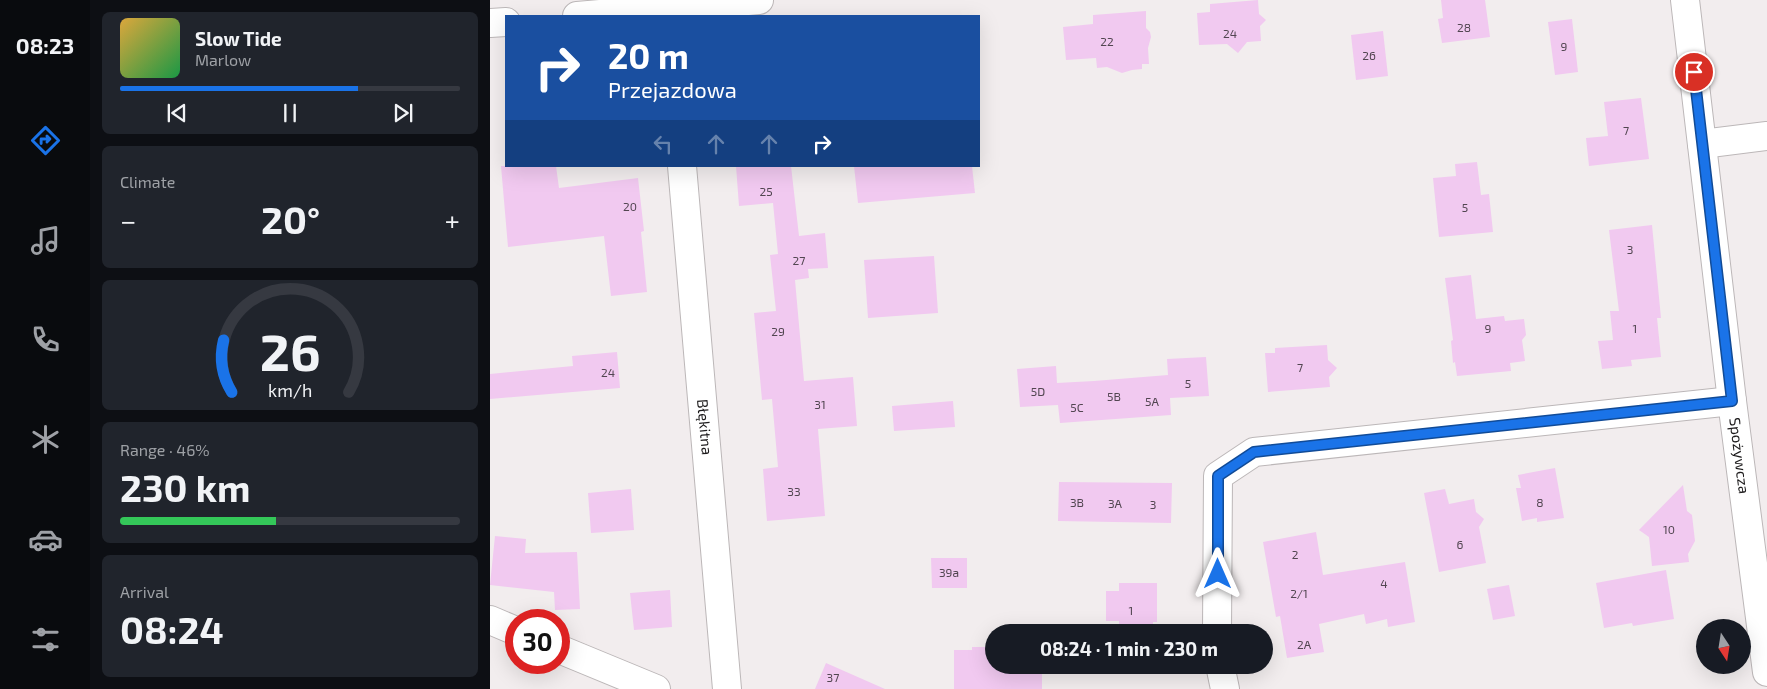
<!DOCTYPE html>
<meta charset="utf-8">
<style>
:root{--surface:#171b24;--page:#20242c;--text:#f1f3f6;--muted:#9ea1a6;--line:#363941;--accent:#1a73e8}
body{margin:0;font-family:"Exo 2",sans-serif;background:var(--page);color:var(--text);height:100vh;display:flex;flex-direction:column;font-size:19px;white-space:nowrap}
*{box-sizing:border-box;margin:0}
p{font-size:16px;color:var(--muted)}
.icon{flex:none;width:28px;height:28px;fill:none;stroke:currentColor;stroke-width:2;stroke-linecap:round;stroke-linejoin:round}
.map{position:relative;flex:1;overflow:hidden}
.sheet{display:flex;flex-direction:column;gap:12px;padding:12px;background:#0d0f14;width:400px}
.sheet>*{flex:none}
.hud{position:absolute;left:15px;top:15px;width:475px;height:152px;border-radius:0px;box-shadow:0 5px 20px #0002;background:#1a4fa0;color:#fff;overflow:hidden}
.needle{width:32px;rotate:168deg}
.buttons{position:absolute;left:1206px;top:619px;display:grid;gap:10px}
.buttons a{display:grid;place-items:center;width:55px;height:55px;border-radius:50%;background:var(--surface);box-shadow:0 5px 20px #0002;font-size:25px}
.speed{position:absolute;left:15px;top:609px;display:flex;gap:10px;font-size:25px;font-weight:700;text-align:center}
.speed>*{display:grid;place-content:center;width:65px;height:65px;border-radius:50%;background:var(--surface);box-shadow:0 5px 20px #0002;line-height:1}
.speed .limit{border:8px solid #d22;background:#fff;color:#111}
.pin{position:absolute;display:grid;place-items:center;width:42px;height:42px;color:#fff;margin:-21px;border:2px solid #fff;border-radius:50%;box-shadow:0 1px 5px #0007}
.me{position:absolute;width:55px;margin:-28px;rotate:0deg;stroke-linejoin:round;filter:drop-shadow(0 0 4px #0008)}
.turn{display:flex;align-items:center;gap:18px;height:105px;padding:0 20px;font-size:22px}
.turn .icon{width:65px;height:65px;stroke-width:2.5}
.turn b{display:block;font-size:35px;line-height:42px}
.lanes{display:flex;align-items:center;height:48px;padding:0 20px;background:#0003;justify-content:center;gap:25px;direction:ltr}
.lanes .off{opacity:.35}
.big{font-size:38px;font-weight:700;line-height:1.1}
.sheet .tile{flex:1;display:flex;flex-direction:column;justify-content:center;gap:8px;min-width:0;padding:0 18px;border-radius:8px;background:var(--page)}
.sheet .dial{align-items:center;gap:0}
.dial svg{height:130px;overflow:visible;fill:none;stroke:var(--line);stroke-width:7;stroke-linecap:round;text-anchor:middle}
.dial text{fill:var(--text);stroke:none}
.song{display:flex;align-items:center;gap:15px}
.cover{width:60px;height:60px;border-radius:8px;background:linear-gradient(135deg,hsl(40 70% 55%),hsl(140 70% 35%))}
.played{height:5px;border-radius:2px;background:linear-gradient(90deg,var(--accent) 70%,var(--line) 70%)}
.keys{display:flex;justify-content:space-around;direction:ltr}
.heat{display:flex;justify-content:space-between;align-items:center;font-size:28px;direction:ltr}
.charge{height:8px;border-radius:4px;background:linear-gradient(90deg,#34c759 46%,var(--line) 0)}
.trip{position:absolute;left:495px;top:624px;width:288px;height:50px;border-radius:25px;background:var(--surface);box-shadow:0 5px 20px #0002;font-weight:700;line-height:50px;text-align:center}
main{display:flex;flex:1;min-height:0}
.menu{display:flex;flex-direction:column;width:90px;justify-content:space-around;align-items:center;background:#090b0e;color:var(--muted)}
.menu .icon{width:35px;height:35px}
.menu .active{color:var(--accent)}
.menu b{font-size:22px;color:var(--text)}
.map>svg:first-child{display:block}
</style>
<main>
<nav class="menu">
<b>08:23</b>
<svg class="icon active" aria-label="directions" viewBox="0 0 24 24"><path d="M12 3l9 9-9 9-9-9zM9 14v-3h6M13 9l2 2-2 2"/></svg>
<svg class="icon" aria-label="music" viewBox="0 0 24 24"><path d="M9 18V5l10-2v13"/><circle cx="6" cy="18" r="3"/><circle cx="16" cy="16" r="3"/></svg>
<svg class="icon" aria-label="phone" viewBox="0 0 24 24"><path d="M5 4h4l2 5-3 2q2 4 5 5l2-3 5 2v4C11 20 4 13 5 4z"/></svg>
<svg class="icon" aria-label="climate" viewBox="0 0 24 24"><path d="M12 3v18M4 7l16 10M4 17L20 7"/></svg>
<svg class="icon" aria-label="car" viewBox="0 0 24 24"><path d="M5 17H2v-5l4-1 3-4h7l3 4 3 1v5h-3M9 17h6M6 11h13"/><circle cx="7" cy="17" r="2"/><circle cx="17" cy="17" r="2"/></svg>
<svg class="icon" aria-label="filters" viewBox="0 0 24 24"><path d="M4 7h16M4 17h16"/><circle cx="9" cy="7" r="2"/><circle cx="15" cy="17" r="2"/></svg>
</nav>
<section class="sheet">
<div class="tile">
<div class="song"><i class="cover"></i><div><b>Slow Tide</b><p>Marlow</p></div></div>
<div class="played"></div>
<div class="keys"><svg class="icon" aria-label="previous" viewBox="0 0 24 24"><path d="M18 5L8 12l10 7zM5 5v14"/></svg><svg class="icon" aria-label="pause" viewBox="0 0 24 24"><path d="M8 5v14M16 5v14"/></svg><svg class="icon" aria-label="next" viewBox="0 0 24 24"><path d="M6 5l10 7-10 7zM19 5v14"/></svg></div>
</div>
<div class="tile"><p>Climate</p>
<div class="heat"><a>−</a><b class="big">20°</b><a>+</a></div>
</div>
<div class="tile dial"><svg viewBox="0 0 100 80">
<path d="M14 69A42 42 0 1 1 86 69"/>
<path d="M14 69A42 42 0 0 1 9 37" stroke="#1a73e8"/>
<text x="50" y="56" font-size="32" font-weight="700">26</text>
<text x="50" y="72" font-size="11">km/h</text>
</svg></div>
<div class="tile"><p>Range · 46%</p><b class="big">230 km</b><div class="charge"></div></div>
<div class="tile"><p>Arrival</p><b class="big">08:24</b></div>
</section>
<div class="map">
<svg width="1277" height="689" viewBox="0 0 1277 689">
<rect width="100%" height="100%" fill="#f2edee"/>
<g fill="#f1c9f0">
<path d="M768,0l1,14 7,6 -6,6 1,15 -14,1 -9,11 -11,-9 -28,1 -2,-32 13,-1v-8z"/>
<path d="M951,0h44l5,37 -48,6 -4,-24 5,-1z"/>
<path d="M656,11v17l4,4 1,5 -3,11 1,16h-7v5l-10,1 -10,3 -15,-6 -10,1 -1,-10 -30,2 -3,-33 30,-3v-9z"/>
<path d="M1082,19l6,53 -23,3 -7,-53z"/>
<path d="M893,31l5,45 -32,4 -5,-45z"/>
<path d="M1151,98l8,61 -60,7 -3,-28 22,-2 -4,-34z"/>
<path d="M987,162l4,33 8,-1 4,38 -54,5 -6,-59 23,-2 -1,-12z"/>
<path d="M11,166h55l3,22 79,-10 6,53 -3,1 6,60 -36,4 -7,-60 -96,11z"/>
<path d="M246,166h55l8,70 26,-3 3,35 -20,1 1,9 -14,2 9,101 49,-4 4,49 -39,3 7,87 -58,5 -4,-52 15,-2 -6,-68 -10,1 -8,-87 22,-2 -6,-56 8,-1 -5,-51 -34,3z"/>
<path d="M364,166h118l3,27 -117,10z"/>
<path d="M1162,225l9,93h-4l4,39 -30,3 1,6 -30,3 -4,-28 15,-1 -3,-29h9l-10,-81z"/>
<path d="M444,256l4,57 -70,5 -4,-58z"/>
<path d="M981,275l5,44 28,-3 1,5 19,-2 2,16 -4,5 3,21 -15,2 1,8 -54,5 -2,-14 -2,1 -2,-22 2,-1 -8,-62z"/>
<path d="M837,345l1,15 9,8 -8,9 1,10 -62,5 -3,-39h10v-5z"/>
<path d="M127,352l3,36 -130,11v-25l83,-8 -1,-10z"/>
<path d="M716,357l3,39 -39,2 1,17 -111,8 -2,-18 -38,2 -3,-38 39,-3 1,17 37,-2 74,-6 -1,-16z"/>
<path d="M463,401l2,26 -61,4 -2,-25z"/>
<path d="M1065,468l9,50 -27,4v-4l-15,3 -6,-33h5l-3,-13z"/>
<path d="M569,482l113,1 -1,40 -113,-2z"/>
<path d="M1193,485l4,26 5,4 3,26 -7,13 1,8 -37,4 -3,-29 -10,-7z"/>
<path d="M141,489l3,41 -43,3 -3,-40z"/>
<path d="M955,489l4,15 25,-5 2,13 8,7 -5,8 7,36 -47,9 -15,-79z"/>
<path d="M826,532l7,43 82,-13 10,60 -27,5 -1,-8 -21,5 -2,-10 -45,10 5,28 -37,6 -7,-42 -4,1 -13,-75z"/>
<path d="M5,536l31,3 -1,14 52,-1 3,57 -25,1 -1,-18 -64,-7z"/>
<path d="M441,558h36v30h-35z"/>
<path d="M1176,570l8,49 -41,7 -1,-3 -28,5 -8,-45z"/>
<path d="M629,583h38v39h-4v10h-34v-11h-13v-30h13z"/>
<path d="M1019,585l6,31 -22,4 -6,-31z"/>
<path d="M180,590l2,37 -38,3 -4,-37z"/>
<path d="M482,647h22v18h48v24h-88v-39h18z"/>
<path d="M336,663l59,26h-70z"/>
</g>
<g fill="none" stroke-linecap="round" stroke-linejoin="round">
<defs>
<g id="minor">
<path id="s1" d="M1195,0l47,401 35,271"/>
<path d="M87,16l182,-16"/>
<path d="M0,23l16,-1"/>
<path d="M1212,144l65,-8"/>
<path id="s2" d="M192,166l45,523"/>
<path d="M0,620l26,11"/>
<path d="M727,632l1,-156 36,-24 478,-51"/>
<path d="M69,649l97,40"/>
<path d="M730,665l5,24"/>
</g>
</defs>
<use href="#minor" stroke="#bcb7b8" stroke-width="30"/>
<use href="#minor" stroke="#fff" stroke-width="28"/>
</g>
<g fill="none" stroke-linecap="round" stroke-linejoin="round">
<defs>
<path id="route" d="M728,574v-98l36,-24 478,-51 -38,-329"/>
</defs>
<use href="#route" stroke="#114b97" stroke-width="12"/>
<use href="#route" stroke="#1a73e8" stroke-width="9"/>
</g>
<g text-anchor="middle" stroke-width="5" stroke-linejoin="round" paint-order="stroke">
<g font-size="12" fill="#524651">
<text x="974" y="32">28</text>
<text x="740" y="38">24</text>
<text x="617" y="46">22</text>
<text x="1074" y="51">9</text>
<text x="879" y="60">26</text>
<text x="1136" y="135">7</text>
<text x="276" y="196">25</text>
<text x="140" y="211">20</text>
<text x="975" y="212">5</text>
<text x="1140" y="254">3</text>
<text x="309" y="265">27</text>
<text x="998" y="333">9</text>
<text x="1145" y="333">1</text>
<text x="288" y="336">29</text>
<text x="810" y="372">7</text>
<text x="118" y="377">24</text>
<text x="698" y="388">5</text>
<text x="548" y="396">5D</text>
<text x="624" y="401">5B</text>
<text x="662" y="406">5A</text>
<text x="330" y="409">31</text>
<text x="587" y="412">5C</text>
<text x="304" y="496">33</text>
<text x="587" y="507">3B</text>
<text x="1050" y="507">8</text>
<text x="625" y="508">3A</text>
<text x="663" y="509">3</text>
<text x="1179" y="534">10</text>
<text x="970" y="549">6</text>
<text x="805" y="559">2</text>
<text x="459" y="577">39a</text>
<text x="894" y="588">4</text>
<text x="809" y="598">2/1</text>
<text x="641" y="615">1</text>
<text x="814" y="649">2A</text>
<text x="343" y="682">37</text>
</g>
<g font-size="15" fill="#1d1b1c" stroke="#fff">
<text dy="5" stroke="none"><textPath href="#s2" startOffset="262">Błękitna</textPath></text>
<text dy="5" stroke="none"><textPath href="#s1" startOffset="459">Spożywcza</textPath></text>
</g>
</g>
</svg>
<div class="buttons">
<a><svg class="needle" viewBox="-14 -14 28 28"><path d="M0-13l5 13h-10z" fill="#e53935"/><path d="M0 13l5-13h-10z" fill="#9ea1a6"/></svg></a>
</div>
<div class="speed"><div class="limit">30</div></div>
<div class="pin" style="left:1204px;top:72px;background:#d93025"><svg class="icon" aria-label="arrive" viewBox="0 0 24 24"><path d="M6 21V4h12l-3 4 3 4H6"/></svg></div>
<svg class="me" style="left:728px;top:574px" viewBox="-20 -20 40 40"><path d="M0-17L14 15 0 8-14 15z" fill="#1a73e8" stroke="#fff" stroke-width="4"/></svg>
<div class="trip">08:24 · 1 min · 230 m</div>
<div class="hud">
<div class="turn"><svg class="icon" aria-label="right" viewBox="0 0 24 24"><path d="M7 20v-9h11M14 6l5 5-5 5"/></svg><div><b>20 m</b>Przejazdowa</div></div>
<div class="lanes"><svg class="icon off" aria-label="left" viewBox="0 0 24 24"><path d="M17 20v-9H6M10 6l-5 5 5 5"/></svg><svg class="icon off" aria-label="ahead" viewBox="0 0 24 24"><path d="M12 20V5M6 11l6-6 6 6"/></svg><svg class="icon off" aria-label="ahead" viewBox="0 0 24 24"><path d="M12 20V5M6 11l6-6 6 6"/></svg><svg class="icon" aria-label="right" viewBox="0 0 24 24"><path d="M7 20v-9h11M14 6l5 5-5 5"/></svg></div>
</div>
</div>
</main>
